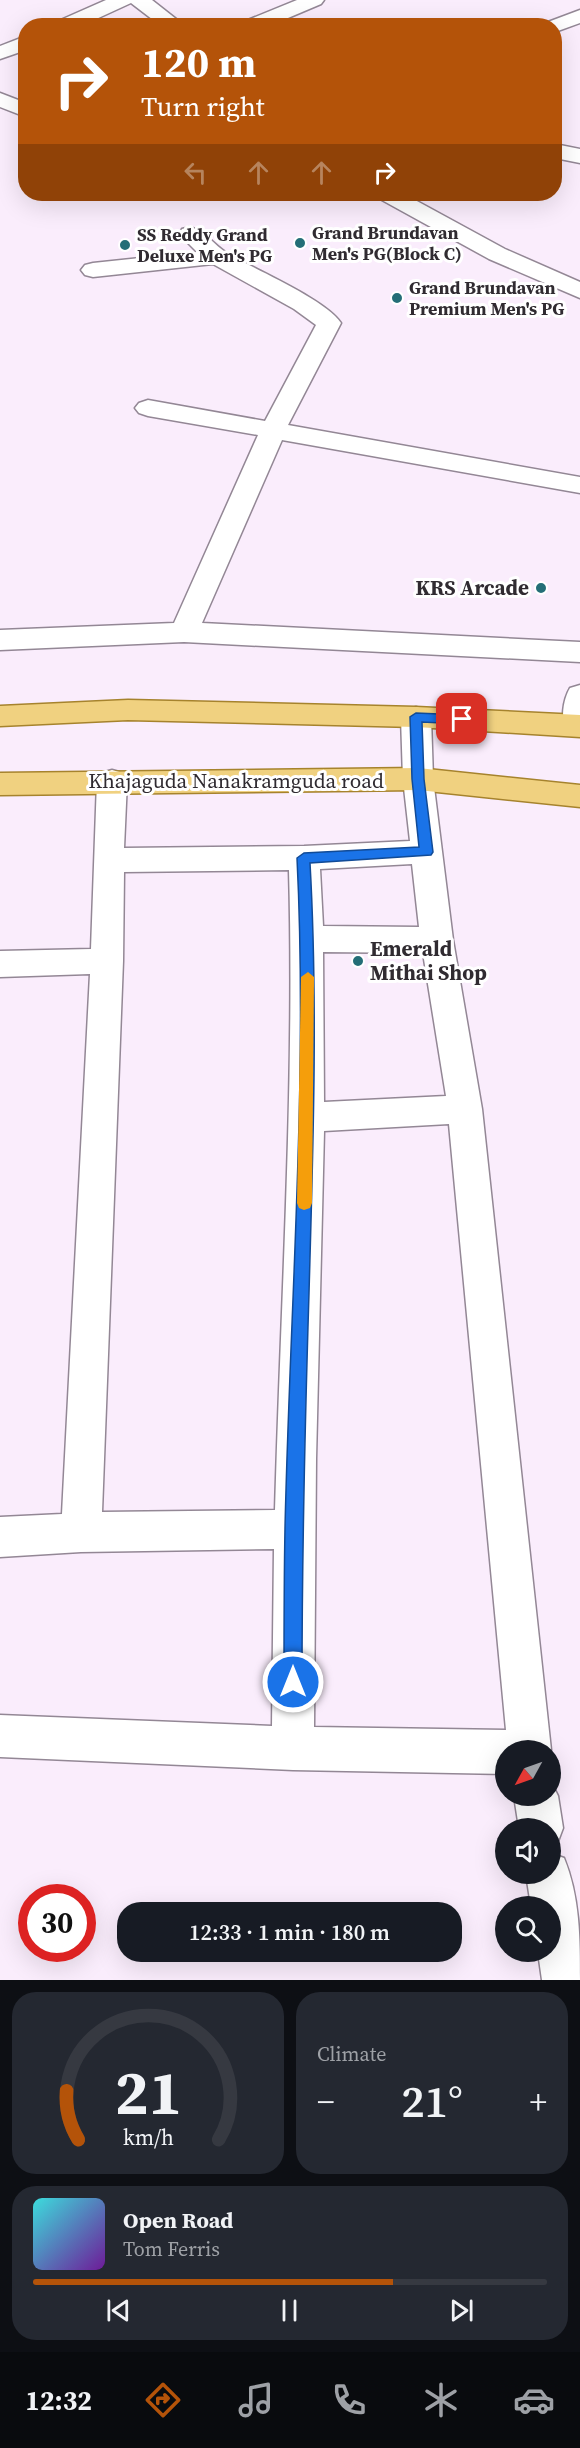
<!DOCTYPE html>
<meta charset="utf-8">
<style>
:root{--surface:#171b24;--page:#242831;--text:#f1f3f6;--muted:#9ea1a6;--line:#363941;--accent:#b45309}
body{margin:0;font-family:"Source Serif 4",serif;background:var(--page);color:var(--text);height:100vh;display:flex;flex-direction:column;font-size:22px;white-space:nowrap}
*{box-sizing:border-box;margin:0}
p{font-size:20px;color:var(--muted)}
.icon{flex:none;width:33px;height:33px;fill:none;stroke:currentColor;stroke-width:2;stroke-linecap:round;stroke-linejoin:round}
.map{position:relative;height:1980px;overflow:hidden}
.sheet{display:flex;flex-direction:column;gap:12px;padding:12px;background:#0d0f14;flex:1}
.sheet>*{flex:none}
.hud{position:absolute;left:18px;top:18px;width:544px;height:183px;border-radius:24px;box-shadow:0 6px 24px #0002;background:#b45309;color:#fff;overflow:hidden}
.needle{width:39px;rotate:230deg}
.tools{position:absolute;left:495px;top:1740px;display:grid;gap:12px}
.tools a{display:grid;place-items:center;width:66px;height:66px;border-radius:50%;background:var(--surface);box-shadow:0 6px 24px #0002;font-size:30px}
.speed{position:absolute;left:18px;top:1884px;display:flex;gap:12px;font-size:30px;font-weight:700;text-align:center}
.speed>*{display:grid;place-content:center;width:78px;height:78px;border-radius:50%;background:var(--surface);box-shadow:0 6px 24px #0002;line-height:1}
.speed .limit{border:9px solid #d22;background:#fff;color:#111}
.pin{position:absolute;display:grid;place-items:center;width:51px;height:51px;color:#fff;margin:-26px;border-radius:12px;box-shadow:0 3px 9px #0006}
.me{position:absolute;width:66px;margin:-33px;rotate:0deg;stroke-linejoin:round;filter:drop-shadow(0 0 4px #0008)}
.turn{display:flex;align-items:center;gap:21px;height:126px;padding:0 24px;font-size:27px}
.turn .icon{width:78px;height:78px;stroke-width:2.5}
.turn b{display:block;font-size:42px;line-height:51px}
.lanes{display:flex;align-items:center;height:57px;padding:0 24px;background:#0003;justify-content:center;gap:30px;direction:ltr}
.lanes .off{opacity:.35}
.big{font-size:45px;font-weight:600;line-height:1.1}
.sheet .tile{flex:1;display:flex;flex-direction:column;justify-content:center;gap:9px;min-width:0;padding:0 21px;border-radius:24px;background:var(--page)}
.sheet .dial{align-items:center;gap:0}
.dial svg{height:156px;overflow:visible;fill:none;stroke:var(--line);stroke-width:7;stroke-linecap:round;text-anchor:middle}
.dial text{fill:var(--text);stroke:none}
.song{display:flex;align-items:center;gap:18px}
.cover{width:72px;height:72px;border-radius:9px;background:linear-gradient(135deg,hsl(180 70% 55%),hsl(280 70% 35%))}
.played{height:6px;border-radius:3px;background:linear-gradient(90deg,var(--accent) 70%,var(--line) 70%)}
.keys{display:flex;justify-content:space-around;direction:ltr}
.heat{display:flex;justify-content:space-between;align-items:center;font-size:33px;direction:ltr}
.sheet .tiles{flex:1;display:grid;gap:12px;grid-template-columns:1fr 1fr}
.tile:last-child{grid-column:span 2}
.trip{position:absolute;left:117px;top:1902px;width:345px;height:60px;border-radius:24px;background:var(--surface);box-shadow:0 6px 24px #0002;font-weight:600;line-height:60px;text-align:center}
.tabs{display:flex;height:96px;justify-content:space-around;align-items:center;background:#090b0e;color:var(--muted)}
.tabs .icon{width:42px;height:42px}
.tabs .selected{color:var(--accent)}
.tabs b{font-size:27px;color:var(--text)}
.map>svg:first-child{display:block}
</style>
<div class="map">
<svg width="580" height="1980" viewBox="0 0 580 1980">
<rect width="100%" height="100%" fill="#faedfc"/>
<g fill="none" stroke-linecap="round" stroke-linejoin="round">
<defs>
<g id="minor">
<path d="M106,0h46l33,26h-24l-30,-23 -50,23h-28l3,-4z"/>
<path d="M297,0h27l-3,4 -52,22h-29l3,-4z"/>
<path d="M580,10v13l-25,9v-6h-10l3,-4z"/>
<path d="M26,36v14l-26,9v-13z"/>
<path d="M0,93l26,10v14l-26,-10z"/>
<path d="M555,144l25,5v14l-25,-5z"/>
<path d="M377,194h27l101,55 75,33v16l-91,-39 -109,-60z"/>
<path d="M190,227c15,4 24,18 37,26 28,17 98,46 114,70l-53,102 292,52v16l-298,-53 -80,183 378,19v20l-396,-20 -184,8v-20l174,-7 84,-188 -110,-19 -9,-3 -4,-5 4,-5 9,-3 117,21 51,-96 -22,-16 -81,-45 -120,13 -8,-2 -4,-5 4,-5 8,-2 104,-11 -18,-18 3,-5z"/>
<path d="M580,685v50l-13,-3c-7,-12 -4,-32 3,-44z"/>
<path d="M416,707l10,3 5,7 2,62 20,161 29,169 69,641h-45v24l-213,-4 -293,-13v-42l272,11 2,-177 -193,3 -81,5v-40l62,-3 28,-540 -90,3v-26l91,-2 6,-168 4,-8 11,-3 11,3 4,8 -3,67 180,-2 106,-5 -7,-62 -2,-62 5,-7zM412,864l7,63 -96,-1 -3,-57zM289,870c6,213 -8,426 -14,640l-173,2 21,-551 1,-89zM323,952l100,1 23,143 -122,6zM449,1124l57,606 -192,-3 2,-268 8,-328z"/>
<path d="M550,1780l8,16 5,32 -6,16 -7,2v-18h-31l-5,-32h36z"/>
<path d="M550,1853l14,5c16,39 16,81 16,122h-38l-4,-28h12v-46h-19l-5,-32h24z"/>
</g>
<g id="major">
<path d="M128,700l288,7 164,8v22l-164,-10 -288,-7 -128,6v-20z"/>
<path d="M418,768l162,17v22l-162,-17 -418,5v-22z"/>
</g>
</defs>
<use href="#minor" stroke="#938795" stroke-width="3"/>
<use href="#major" stroke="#a6832d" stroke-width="3"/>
<use href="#minor" fill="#fff" fill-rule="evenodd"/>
<use href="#major" fill="#f0d180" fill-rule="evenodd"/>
</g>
<path fill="#1a73e8" stroke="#114b97" stroke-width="1.5" d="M416,713l46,2 6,4 -6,5 -40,-2 2,57 9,73 -2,3 -121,8c8,143 3,286 -1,430 -4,130 -7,259 -7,389l-3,6 -6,3 -6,-3 -3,-6c0,-51 0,-103 1,-154 5,-223 23,-447 12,-670l7,-5 115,-6 -7,-68 -2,-62z"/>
<path fill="#f59e0b" d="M308,972l6,5 -2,226 -2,5 -6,2 -5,-2 -2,-5 4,-226z"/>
<g fill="#246e77" stroke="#fff" stroke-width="2">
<circle cx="300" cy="243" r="6"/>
<circle cx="125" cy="245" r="6"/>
<circle cx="397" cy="298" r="6"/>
<circle cx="541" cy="588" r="6"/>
<circle cx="358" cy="961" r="6"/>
</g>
<g text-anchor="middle" stroke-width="6" stroke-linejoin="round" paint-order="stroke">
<g font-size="18" font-weight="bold" fill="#302b31" stroke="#fff" text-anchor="start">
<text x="312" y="239">Grand Brundavan<tspan x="312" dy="21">Men's PG(Block C)</tspan></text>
<text x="137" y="241">SS Reddy Grand<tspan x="137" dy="21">Deluxe Men's PG</tspan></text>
<text x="409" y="294">Grand Brundavan<tspan x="409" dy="21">Premium Men's PG</tspan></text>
</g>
<g font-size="21" font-weight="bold" fill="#302b31" stroke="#fff" text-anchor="end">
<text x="529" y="595">KRS Arcade</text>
<text x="370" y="956" text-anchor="start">Emerald<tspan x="370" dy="24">Mithai Shop</tspan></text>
</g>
<g font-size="21" fill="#302b31" stroke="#fff">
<text x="236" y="788">Khajaguda Nanakramguda road</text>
</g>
</g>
</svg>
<div class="tools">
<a><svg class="needle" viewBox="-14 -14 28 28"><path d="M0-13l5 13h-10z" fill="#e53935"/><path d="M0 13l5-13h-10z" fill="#9ea1a6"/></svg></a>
<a><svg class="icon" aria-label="sound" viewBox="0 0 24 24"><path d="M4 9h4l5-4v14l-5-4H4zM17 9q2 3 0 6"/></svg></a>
<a><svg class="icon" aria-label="search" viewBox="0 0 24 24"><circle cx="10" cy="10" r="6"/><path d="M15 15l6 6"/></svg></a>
</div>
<div class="speed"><div class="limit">30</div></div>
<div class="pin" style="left:462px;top:719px;background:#d93025"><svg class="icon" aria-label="arrive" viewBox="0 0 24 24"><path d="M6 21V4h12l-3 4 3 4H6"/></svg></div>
<svg class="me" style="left:293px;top:1682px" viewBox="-20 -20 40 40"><circle r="17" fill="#1a73e8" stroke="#fff" stroke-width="3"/><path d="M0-11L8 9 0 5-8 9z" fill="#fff"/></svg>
<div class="trip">12:33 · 1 min · 180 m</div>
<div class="hud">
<div class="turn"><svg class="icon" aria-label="right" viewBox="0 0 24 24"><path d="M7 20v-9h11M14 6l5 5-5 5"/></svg><div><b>120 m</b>Turn right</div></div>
<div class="lanes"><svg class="icon off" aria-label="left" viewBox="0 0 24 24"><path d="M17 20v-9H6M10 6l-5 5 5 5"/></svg><svg class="icon off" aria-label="ahead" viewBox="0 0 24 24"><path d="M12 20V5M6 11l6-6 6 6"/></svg><svg class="icon off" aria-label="ahead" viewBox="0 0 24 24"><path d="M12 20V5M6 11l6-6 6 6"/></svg><svg class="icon" aria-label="right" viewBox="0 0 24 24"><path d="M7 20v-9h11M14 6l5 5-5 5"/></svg></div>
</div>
</div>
<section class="sheet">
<div class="tiles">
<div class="tile dial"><svg viewBox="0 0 100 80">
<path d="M14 69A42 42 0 1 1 86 69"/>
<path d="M14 69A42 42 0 0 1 8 44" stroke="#b45309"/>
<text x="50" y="56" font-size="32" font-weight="700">21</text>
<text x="50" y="72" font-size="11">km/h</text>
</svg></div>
<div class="tile"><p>Climate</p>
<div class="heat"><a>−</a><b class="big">21°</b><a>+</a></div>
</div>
<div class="tile">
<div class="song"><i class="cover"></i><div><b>Open Road</b><p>Tom Ferris</p></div></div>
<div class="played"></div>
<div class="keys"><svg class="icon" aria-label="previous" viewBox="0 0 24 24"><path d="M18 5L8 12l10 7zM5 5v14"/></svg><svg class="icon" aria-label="pause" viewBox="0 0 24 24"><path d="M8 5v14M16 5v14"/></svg><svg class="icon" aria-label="next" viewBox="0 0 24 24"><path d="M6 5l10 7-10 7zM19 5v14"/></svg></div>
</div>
</div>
</section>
<nav class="tabs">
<b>12:32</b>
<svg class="icon selected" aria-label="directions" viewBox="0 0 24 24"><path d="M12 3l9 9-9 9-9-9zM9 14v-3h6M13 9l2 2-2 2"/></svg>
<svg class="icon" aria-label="music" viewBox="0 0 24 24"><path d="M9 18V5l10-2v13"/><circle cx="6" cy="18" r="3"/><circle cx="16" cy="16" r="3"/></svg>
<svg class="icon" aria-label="phone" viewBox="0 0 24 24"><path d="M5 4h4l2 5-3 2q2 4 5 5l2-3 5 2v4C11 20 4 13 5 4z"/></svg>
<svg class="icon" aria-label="climate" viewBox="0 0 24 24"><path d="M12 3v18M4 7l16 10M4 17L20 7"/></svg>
<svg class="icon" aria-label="car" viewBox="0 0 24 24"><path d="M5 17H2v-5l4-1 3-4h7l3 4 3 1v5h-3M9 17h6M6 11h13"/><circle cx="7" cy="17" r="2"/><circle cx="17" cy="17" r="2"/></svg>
</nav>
